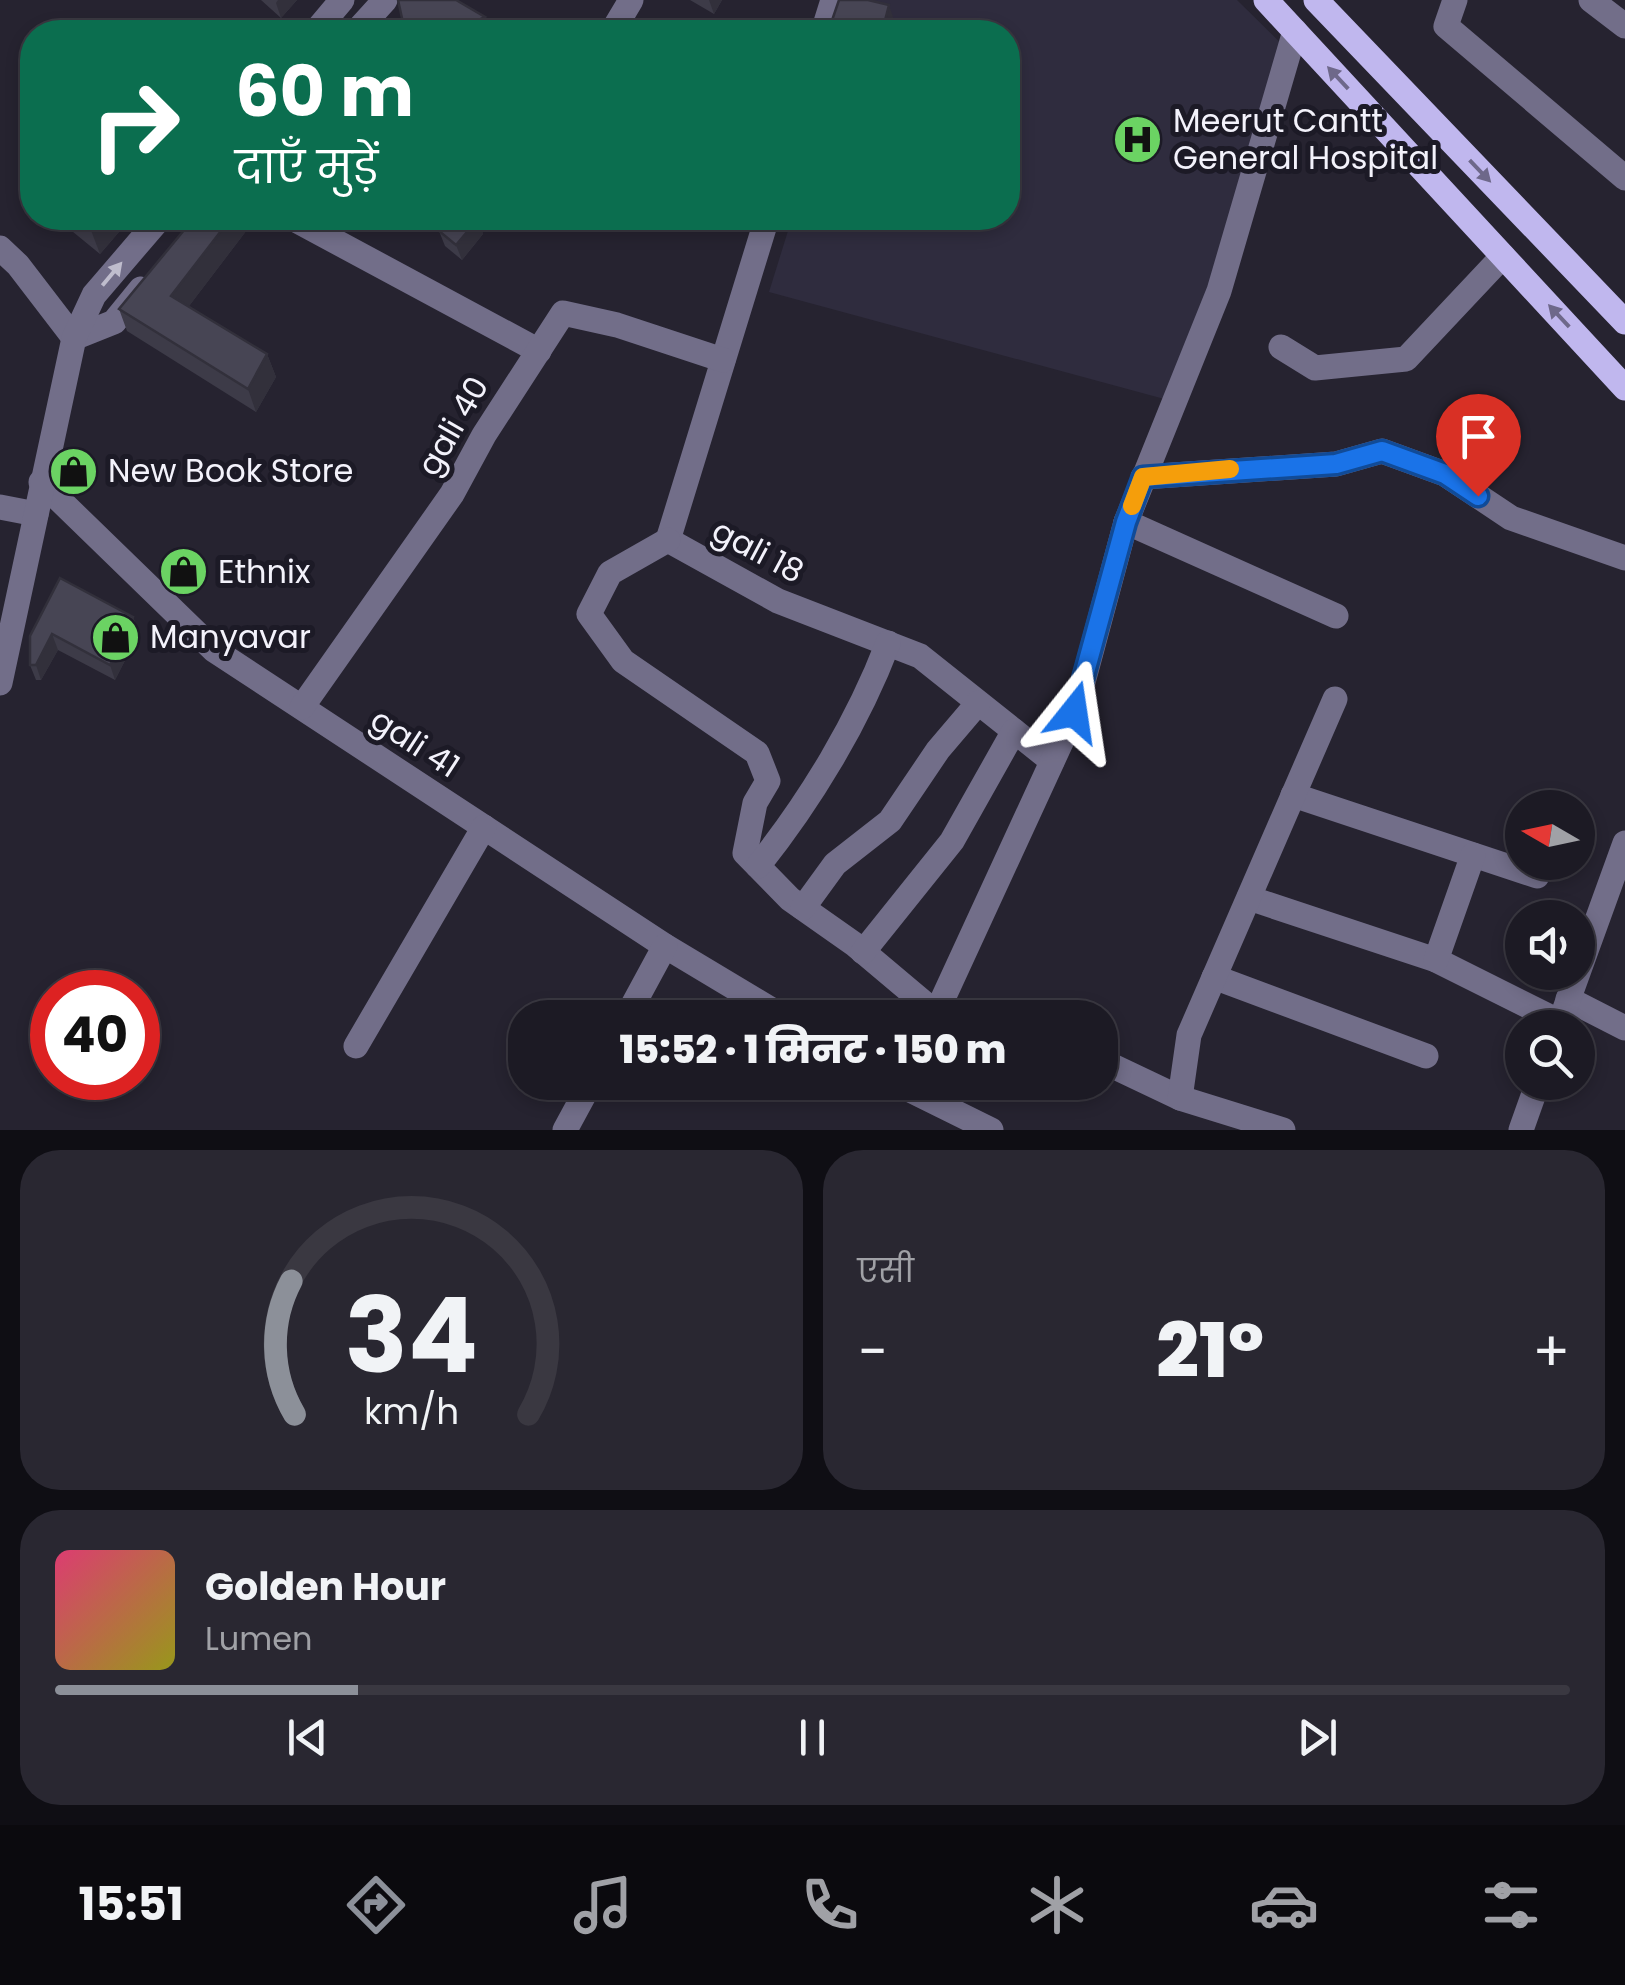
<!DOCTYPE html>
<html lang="hi">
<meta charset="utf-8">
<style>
:root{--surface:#1c1a24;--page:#292731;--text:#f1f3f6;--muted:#a0a1a6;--line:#3a3841;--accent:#8c9099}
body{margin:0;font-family:Poppins,"Noto Sans Devanagari",sans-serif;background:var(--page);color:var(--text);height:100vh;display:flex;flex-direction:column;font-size:38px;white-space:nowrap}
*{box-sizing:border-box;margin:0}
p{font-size:32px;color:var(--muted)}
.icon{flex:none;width:55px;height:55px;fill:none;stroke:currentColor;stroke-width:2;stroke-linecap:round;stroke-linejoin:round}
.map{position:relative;height:1130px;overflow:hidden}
.sheet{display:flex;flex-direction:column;gap:20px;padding:20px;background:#0f0e14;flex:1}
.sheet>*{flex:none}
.guide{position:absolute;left:20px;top:20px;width:1000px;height:210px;border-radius:40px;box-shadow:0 5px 15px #0003,0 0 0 2px var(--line);background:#0b6e4f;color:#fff;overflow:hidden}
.needle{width:65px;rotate:279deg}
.buttons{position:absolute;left:1505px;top:790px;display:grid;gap:20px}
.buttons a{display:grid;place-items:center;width:90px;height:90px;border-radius:50%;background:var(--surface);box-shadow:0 5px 15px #0003,0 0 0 2px var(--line);font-size:50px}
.speed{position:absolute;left:30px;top:970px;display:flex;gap:20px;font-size:50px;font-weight:700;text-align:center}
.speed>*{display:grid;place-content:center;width:130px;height:130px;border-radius:50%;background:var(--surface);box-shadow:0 5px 15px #0003,0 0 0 2px var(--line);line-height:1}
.speed .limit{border:15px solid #d22;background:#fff;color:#111}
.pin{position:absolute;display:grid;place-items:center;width:85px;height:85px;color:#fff;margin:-102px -42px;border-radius:50% 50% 50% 0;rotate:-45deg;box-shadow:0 0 10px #0007}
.pin .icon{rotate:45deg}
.me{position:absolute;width:110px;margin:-55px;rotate:15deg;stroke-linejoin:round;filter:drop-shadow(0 0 8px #0008)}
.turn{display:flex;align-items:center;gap:35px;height:210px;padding:0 50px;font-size:45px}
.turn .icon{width:130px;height:130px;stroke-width:2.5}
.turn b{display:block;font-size:70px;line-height:85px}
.big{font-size:75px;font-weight:800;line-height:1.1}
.sheet .widget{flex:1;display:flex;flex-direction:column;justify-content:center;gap:15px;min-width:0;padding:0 35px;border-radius:40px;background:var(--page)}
.sheet .dial{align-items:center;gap:0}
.dial svg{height:260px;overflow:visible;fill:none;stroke:var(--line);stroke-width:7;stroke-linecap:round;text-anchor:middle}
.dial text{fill:var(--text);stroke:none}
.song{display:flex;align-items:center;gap:30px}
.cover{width:120px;height:120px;border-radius:15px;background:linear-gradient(135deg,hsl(340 70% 55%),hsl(60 70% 35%))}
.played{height:10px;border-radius:5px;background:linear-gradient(90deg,var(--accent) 20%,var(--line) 20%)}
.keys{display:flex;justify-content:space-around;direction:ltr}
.heat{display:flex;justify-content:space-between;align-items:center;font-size:55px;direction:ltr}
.sheet .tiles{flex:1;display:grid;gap:20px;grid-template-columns:1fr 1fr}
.widget:last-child{grid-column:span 2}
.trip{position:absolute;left:508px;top:1000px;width:610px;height:100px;border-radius:40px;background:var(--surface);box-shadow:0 5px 15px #0003,0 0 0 2px var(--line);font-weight:800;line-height:100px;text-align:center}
.menu{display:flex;height:160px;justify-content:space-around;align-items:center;background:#0b0a0e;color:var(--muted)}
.menu .icon{width:70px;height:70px}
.menu .current{color:var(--accent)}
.menu b{font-size:45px;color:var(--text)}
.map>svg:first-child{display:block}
</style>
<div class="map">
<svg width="1625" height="1130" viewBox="0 0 1625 1130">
<rect width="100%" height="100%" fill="#262330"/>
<path fill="#2f2c3e" d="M859,0h378l62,61 -131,339 -399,-108 23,-74h216v-186h-159z"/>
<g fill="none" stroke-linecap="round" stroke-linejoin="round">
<g stroke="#726e89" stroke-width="25">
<path d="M1455,0l-9,26 179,152"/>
<path d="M1591,0l34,26"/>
<path d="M315,32l27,-32"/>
<path d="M356,32l29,-32"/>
<path d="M612,32l19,-32"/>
<path d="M823,32l10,-32"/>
<path d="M292,218l247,133"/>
<path d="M767,218l-99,322 110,61 142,55 132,105"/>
<path d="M0,248l18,17 56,73"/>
<path d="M74,338l40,-16 27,-33"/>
<path d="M1281,347l34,21 91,-9 97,-103"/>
<path d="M1143,477l193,-13 46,-13 63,23 66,44 114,40"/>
<path d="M41,482l173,168 451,296 120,72"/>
<path d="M0,507l36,7"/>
<path d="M1126,522l210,94"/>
<path d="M668,540l-58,33 -21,41 34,47 134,92 11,28 -13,22 -10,50 45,46 64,45 82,69"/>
<path d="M0,683l74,-345 20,-43 66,-77"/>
<path d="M302,707l150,-213 32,-59 79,-122 54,12 106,35"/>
<path d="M1293,795l244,81"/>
<path d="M758,866c52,-65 100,-144 130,-223"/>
<path d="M1249,898l187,62 124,62"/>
<path d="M803,908l32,-44 55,-43 48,-71 40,-47"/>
<path d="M863,952l89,-111 62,-110"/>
<path d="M1436,960l37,-105"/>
<path d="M1214,977l212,79"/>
<path d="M1568,999l57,29"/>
<path d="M626,1018l39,-72"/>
<path d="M934,1018l141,-306 51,-190 93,-231 76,-260"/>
<path d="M1558,1028l67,-185"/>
<path d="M356,1046l128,-219"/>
<path d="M1100,1060l80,38"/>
<path d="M894,1082l97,48"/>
<path d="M565,1130l26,-48"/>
<path d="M1283,1130l-103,-32 9,-63 146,-336"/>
<path d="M1521,1130l17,-48"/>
</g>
<g stroke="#c0b7ee" stroke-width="25">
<path d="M1266,0l359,388"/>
<path d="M1316,0l309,322"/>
</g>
</g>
<g fill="#3d3b48">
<path d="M261,0h36l-16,18z"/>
<path d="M690,0h32l-8,14z"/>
<path d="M485,17l5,15h-85z"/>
<path d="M56,218h75l-31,36z"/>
<path d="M256,218l-67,88 78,48 9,23 -20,35 -129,-81 -8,-22z"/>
<path d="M478,219l5,15 -21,26 -17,-14 -6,-15z"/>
<path d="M133,617l6,16 -24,47 -57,-30 -17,30h-5l-6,-15v-29z"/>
</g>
<g fill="#32303b">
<path d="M278,0h19l-16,18 -5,-15z"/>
<path d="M709,0h13l-8,14z"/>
<path d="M889,5l5,15 -3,12h-9z"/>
<path d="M96,218h35l-31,36 -11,-29z"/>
<path d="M231,218h25l-76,100 -9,-22z"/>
<path d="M478,219l5,15 -21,26 -6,-15z"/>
<path d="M267,354l9,23 -20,35 -8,-23z"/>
<path d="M133,617l6,16 -24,47 -5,-15z"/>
<path d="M52,634l6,16 -17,30 -5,-15z"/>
</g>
<g fill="#474554" stroke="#32303b" stroke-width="2.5">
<path d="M398,0h58l29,17 -31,15h-49z"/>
<path d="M839,0h29l21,5 -7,27h-54z"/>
<path d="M80,218h16l-7,7z"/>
<path d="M194,218h37l-60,78 96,58 -19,35 -129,-80z"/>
<path d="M451,218h25l2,1 -22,26 -17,-14z"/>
<path d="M60,578l73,39 -23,48 -58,-31 -16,31h-6v-29z"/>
</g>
<defs><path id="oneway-solid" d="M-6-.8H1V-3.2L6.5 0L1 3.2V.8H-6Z" transform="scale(2.5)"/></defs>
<g fill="#6e688a">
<use href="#oneway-solid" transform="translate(1338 78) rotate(-133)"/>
<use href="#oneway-solid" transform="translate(1480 171) rotate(46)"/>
<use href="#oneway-solid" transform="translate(1559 316) rotate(-133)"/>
</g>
<use fill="#bfbdcd" href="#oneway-solid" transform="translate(112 274) rotate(-50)"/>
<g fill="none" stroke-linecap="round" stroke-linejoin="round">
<defs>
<path id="route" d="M1074,712l52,-190 17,-45 193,-13 46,-13 63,23 33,22"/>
</defs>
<use href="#route" stroke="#114b97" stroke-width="25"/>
<use href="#route" stroke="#1a73e8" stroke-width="18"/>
<path stroke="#f59e0b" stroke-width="18" d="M1132,506l11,-29 87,-8"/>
</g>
<defs>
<symbol id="hospital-disc" viewBox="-11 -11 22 22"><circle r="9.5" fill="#6bd363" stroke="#1c1a26"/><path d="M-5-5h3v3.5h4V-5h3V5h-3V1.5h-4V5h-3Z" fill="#111"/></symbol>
<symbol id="shop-disc" viewBox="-11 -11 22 22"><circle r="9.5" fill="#6bd363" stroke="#1c1a26"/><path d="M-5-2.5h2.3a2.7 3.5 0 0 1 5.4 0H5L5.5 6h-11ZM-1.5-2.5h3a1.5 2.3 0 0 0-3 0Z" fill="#111"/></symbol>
</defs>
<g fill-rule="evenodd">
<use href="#hospital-disc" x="1110" y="112" width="55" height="55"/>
<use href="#shop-disc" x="46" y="444" width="55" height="55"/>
<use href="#shop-disc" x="156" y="544" width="55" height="55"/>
<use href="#shop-disc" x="88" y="610" width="55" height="55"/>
</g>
<g text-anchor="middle" stroke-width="10" stroke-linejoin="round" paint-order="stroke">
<g font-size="32" fill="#f3f2fb" stroke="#1c1a26" text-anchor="start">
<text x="1173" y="132">Meerut Cantt<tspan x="1173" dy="37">General Hospital</tspan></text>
<text x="108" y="482">New Book Store</text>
<text x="218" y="583">Ethnix</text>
<text x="150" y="648">Manyavar</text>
</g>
<g font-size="32" fill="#f3f2fb" stroke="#1c1a26">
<text transform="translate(453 426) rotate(-60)" y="11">gali 40</text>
<text transform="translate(758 551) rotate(28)" y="11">gali 18</text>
<text transform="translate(415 743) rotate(33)" y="11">gali 41</text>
</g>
</g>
</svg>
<div class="buttons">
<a><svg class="needle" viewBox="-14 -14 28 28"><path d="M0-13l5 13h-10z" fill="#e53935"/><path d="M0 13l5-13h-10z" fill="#a0a1a6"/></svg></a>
<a><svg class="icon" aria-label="sound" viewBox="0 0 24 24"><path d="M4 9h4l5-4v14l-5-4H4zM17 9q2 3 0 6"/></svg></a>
<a><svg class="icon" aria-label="search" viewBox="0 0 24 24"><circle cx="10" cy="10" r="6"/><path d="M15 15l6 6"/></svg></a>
</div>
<div class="speed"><div class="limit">40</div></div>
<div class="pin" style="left:1478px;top:496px;background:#d93025"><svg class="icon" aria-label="arrive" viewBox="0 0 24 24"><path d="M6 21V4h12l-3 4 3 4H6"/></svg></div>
<svg class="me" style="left:1074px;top:712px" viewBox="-20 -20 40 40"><path d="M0-17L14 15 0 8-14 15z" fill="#1a73e8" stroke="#fff" stroke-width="4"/></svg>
<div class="trip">15:52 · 1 मिनट · 150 m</div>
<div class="guide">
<div class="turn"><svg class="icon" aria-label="right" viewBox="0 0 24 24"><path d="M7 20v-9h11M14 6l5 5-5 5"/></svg><div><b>60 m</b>दाएँ मुड़ें</div></div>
</div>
</div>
<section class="sheet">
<div class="tiles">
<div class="widget dial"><svg viewBox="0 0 100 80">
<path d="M14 69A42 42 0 1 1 86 69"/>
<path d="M14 69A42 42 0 0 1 13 28" stroke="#8c9099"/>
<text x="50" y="56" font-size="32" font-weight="700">34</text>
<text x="50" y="72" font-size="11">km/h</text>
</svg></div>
<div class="widget"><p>एसी</p>
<div class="heat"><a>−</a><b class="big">21°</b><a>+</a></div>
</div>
<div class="widget">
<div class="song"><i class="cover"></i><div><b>Golden Hour</b><p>Lumen</p></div></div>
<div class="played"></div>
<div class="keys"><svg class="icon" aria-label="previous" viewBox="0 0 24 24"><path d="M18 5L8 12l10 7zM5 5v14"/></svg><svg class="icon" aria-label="pause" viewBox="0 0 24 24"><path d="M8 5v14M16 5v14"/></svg><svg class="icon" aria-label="next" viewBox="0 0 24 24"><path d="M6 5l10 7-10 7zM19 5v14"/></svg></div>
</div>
</div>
</section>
<nav class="menu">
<b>15:51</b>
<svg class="icon current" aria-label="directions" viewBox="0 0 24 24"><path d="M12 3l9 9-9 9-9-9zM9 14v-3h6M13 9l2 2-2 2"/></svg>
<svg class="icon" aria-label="music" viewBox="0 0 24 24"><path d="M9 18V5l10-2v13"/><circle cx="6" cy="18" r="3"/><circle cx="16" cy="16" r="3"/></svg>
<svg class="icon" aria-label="phone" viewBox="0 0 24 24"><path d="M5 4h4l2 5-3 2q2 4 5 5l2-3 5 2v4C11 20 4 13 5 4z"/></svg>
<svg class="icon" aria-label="climate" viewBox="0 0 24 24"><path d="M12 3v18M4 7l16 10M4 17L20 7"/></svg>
<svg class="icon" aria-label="car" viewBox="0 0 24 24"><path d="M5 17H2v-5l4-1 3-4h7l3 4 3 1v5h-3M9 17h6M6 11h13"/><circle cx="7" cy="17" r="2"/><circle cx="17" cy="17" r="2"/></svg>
<svg class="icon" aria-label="filters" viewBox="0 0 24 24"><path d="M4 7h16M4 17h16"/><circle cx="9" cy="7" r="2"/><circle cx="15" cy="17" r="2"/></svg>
</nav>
